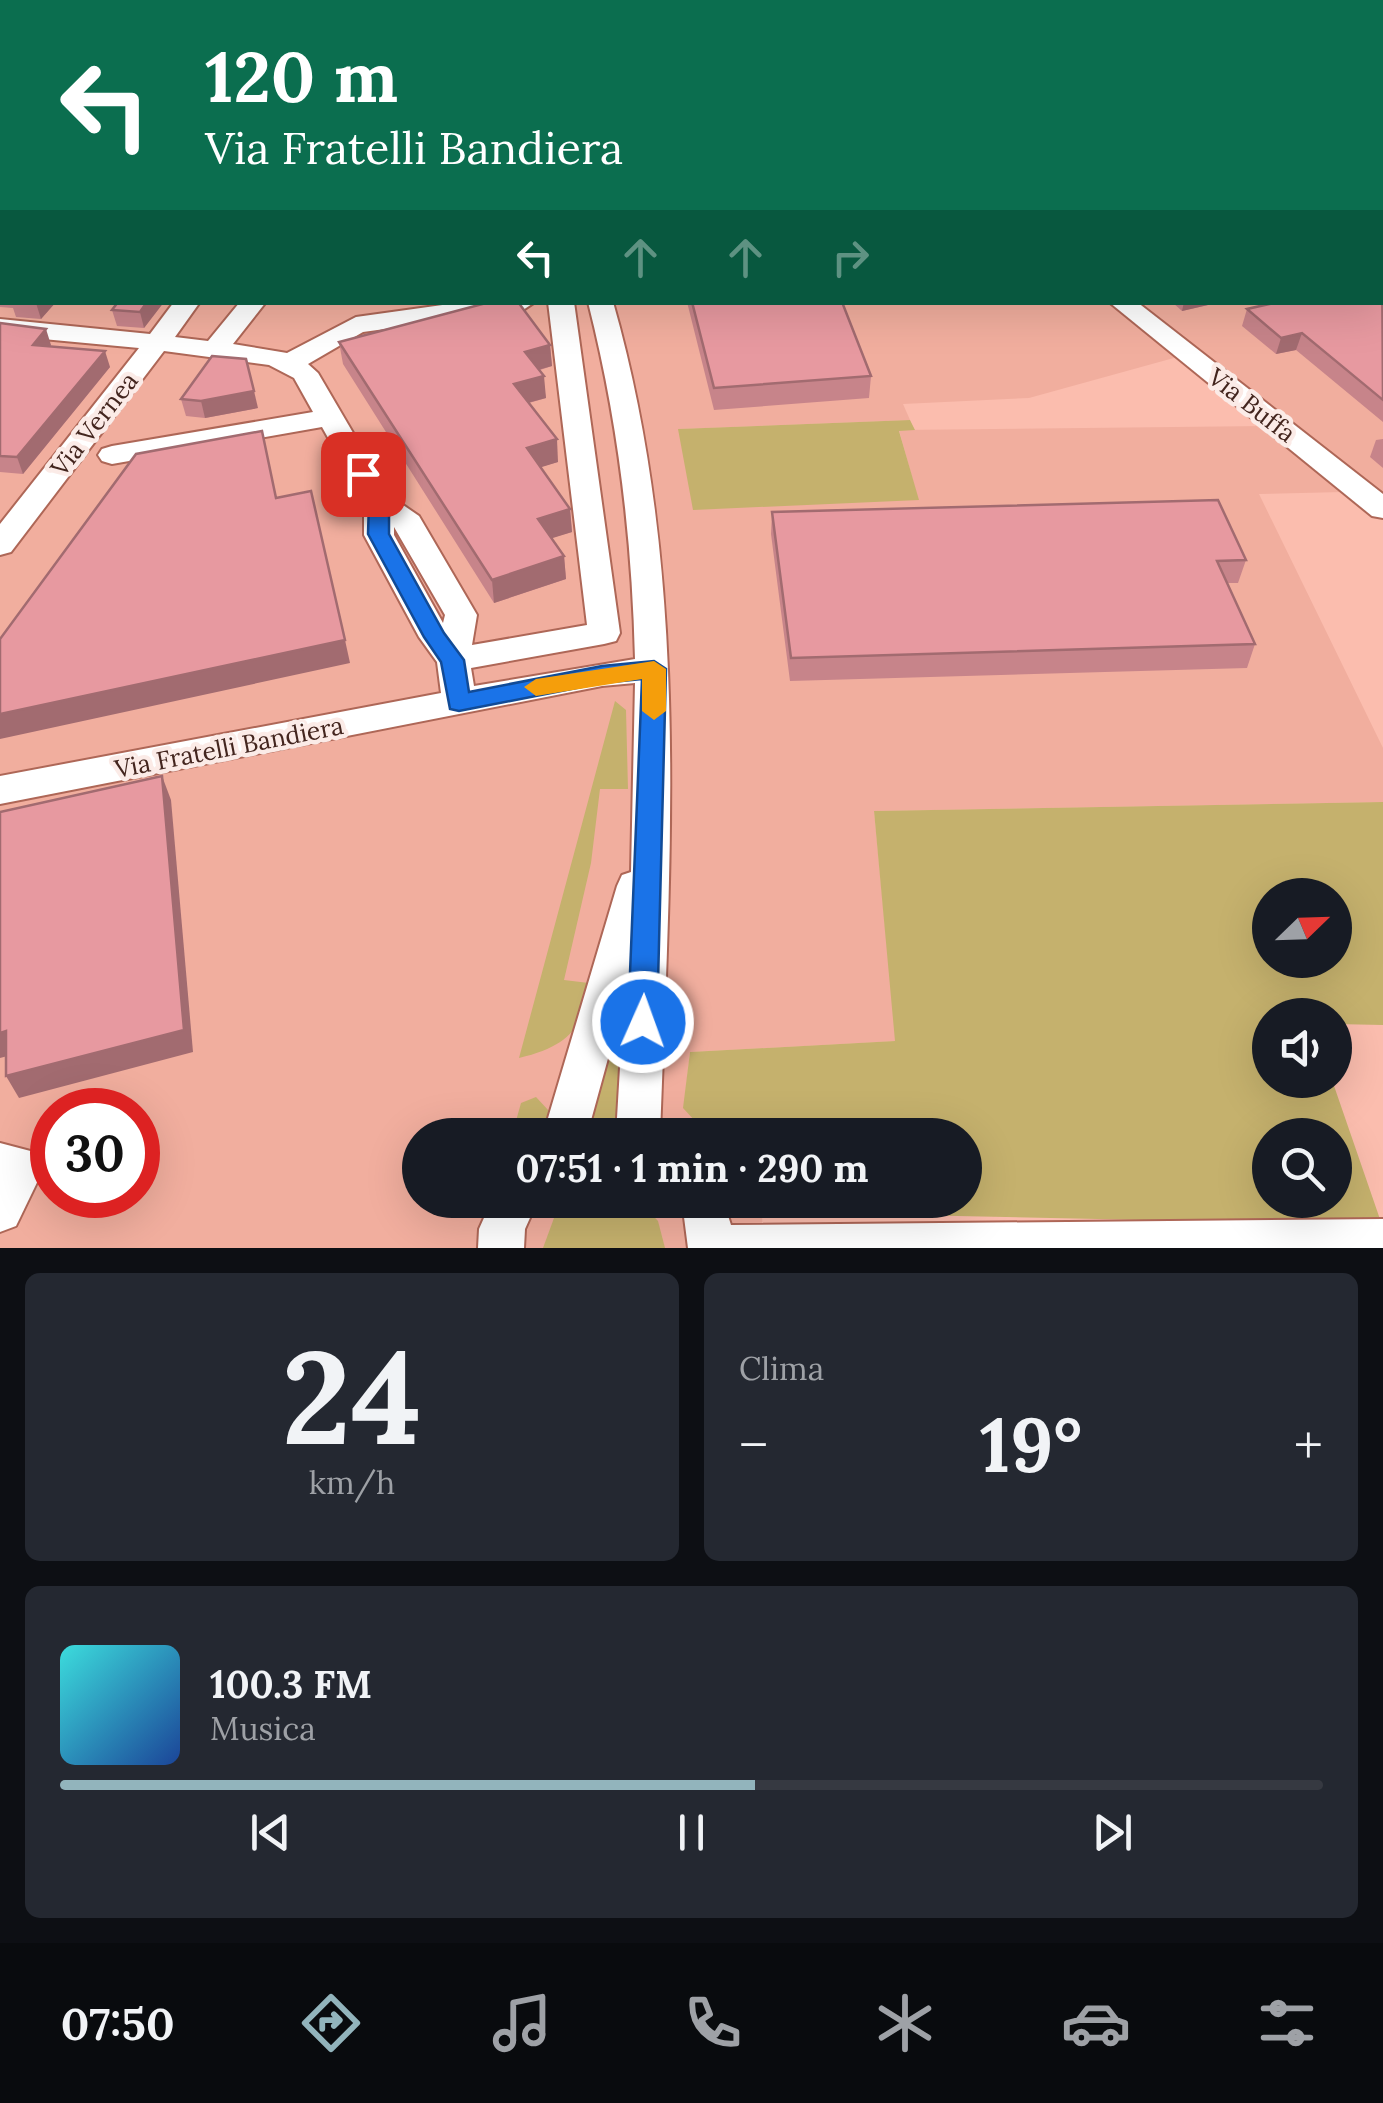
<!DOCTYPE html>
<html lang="it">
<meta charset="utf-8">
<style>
:root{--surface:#171b24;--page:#242831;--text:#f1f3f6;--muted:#9ea1a6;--line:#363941;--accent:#92b4bc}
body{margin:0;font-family:Lora,serif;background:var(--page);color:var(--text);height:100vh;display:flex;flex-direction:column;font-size:38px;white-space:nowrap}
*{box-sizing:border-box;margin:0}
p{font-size:32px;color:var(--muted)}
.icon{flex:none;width:55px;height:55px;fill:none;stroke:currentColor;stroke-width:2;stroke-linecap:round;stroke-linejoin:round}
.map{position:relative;height:1248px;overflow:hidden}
.sheet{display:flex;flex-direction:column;gap:25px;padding:25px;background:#0d0f14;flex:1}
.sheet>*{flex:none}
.banner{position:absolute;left:0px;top:0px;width:1385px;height:305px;box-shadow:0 10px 40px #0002;background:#0b6e4f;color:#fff;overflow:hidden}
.needle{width:65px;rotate:67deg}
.tools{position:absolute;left:1252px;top:878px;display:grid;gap:20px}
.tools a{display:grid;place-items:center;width:100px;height:100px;border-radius:50%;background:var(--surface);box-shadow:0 10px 40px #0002;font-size:50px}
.speed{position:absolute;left:30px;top:1088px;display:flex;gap:20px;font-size:50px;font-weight:700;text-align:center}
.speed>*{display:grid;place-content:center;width:130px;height:130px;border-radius:50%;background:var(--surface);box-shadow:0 10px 40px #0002;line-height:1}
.speed .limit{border:15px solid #d22;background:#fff;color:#111}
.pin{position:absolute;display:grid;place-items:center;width:85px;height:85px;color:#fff;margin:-42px;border-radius:20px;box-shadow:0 5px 15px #0006}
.me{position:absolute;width:110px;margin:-55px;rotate:2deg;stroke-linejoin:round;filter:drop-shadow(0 0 8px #0008)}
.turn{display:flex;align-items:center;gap:35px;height:210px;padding:0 40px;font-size:45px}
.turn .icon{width:130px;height:130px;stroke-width:2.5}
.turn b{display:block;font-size:70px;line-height:85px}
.lanes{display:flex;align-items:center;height:95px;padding:0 40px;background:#0003;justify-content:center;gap:50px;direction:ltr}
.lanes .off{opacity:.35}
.big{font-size:75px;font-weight:800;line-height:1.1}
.sheet .widget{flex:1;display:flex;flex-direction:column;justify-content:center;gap:15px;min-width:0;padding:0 35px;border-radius:15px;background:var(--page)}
.sheet .dial{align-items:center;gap:0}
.dial b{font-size:130px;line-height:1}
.song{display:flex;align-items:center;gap:30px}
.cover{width:120px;height:120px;border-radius:15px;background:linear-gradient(135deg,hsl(180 70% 55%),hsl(220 70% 35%))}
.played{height:10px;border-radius:5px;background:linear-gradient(90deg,var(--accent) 55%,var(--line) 55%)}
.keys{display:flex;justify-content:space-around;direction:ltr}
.heat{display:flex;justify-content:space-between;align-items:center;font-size:55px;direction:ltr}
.sheet .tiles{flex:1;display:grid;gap:25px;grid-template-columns:1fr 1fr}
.widget:last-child{grid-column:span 2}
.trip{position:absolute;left:402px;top:1118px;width:580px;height:100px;border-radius:50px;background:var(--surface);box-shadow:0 10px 40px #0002;font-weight:800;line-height:100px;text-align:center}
.dock{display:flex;height:160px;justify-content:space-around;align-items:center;background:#090b0e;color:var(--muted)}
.dock .icon{width:70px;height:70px}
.dock .on{color:var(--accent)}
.dock b{font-size:45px;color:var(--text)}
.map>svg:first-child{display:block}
</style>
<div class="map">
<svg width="1383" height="1248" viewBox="0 0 1383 1248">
<rect width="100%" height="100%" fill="#fbbdae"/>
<path fill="#f1ae9e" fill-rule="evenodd" d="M0,0l162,2h-160v300h1380l1,-101v296l-40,-5 -84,2 124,254v54l-509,9 22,230 -206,11 -6,56 24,27h-288v65h333l9,12 1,36h-763zM1181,356l84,70 -366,4 19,69 -239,-70 231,-9 -7,-16 126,-6zM52,1110h86v85h-86z"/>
<g fill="#c5b16d" fill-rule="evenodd">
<path d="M910,420l5,10 -16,1 20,69 -226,10 -15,-81z"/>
<path d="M615,701l11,9 2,79h-28l-9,74 -27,117 33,4c-18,46 -28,62 -78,74z"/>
<path d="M1383,802v223l-48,-1v-9h-65v65h62l50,145 -620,-13 -9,-12h212v-65h-257l-25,-27 7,-56 205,-11 -21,-230zM1270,895h65v65h-65zM1270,1135h65v65h-65z"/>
<path d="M642,910l-21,225h-35z"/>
<path d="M536,1097l13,14 -8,24h-29l9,-32z"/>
<path d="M574,1200h64l20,21 7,27h-122l11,-30z"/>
</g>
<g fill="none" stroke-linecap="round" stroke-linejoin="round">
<defs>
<g id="minor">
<rect x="613" y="0" width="18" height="2"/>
<path d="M822,0h20l1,2h-19z"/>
<rect x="1382" y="181" width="1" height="15"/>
<path d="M174,302h26l-25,35 33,4 32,-39h26l-33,42 54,9 69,-36 108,-15h71l-12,8 -160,22 -55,32 10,9 72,123 29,20 58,99 -5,30 115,-20 -39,-323h26l46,331 -4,8 -12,3 -133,24 3,18 161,-27c-3,-122 -17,-239 -47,-357h25c78,273 57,553 47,833h-44l8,-135 -37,135h-44l74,-249 5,-11 9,-3 4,-189 -33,3 -602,118v-28l441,-83 -4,-31 -18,-25 -55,-102v-33l-42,-75 -210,37 -10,-3 -4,-6 4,-6 10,-3 201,-34 -19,-34 -25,-13 -105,-14 -153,201 -11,3v-31l139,-176 -139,-13v-16l150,15zM394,527l51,88 -2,8 -49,-88z"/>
<path d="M1109,302h28l246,192v24l-11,-2z"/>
<path d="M0,1143l38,10 6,15 -28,58 -16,6z"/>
<path d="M492,1200h46l-13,29 -1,19h-46l1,-19z"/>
<path d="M676,1200h47l8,25 652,-6v29h-695l-4,-31z"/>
</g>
<g id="major">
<path d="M173,0h42l1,2h-41z"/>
<path d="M1382,155l1,1v18h-1z"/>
</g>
</defs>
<use href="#minor" stroke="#ae6757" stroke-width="4"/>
<use href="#major" stroke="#ae6757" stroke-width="4"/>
<use href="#minor" fill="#fff" fill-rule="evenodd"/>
<use href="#major" fill="#fff" fill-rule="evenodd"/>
<defs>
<path id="rail" d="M1190,0l15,2"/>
</defs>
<use href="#rail" stroke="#885e54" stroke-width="6"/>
<use href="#rail" stroke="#fbebe7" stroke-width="4" stroke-dasharray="12" stroke-linecap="butt"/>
</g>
<g fill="#c7848a">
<path d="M344,0h157l-1,2h-155z"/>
<rect x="543" y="0" width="66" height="2"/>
<path d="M2,251v51h54l-15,17 -25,-2 -3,-9 -13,-1v-53z"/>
<path d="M1383,254v168l-87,-72 -20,4 -34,-28 5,-17 135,-7z"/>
<path d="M164,302l-20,26 -27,-2 -5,-16z"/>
<path d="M687,302h155l29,74 -2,22 -155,12z"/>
<path d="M1172,302h37l-1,3 -26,6z"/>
<path d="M0,323l51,22 -1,2 60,20 -87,107 -23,-2z"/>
<path d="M339,342l211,3 2,21 -12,4 6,28 -17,5 29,59 -18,5 30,42 2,23 -21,6 13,18 2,23 -72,24 -151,-239z"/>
<path d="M181,399l77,9 -53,10 -19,-2z"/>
<path d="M1383,439v29l-13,-11 6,-17z"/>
<path d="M772,512l474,48 -8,23h-11l28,61 -8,24 -457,13 -19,-147z"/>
</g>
<g fill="#a26b70">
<path d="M2,154v20l-2,3v-20z"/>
<path d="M56,302l-15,17 -5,-16z"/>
<path d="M147,302h17l-20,26 -4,-16z"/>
<path d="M1184,302h25l-1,3 -26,6z"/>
<path d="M46,329l5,16 -13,16 -5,-16z"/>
<path d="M1302,333l-6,17 -20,4 5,-16z"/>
<path d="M550,345l2,21 -25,7 -2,-21z"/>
<path d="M105,351l5,16 -87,107 -6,-17z"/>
<path d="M544,376l2,22 -30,8 -2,-22z"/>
<path d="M254,391l4,17 -53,10 -4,-17z"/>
<path d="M557,439l1,23 -29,9 -2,-23z"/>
<path d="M570,509l2,23 -32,10 -2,-23z"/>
<path d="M564,556l2,23 -72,24 -2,-23z"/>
<path d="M345,640l5,23 -350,76v-25z"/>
<path d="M162,776l9,24 22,252 -174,46 -13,-22z"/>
<path d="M6,1031l13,22 -19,5v-25z"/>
</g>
<g fill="#e799a0" stroke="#a26b70" stroke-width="2.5">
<path d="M0,0h52l-4,2h-46v6h-2z"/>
<path d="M414,0h82l-1,2h-82z"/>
<path d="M0,72h2v82l-2,3z"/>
<path d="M2,251v41h-2v-38z"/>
<path d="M1382,254l1,146 -81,-67 -21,5 -34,-29 31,-7h104z"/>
<path d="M118,302h29l-7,10 -28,-2z"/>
<path d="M490,302h28l32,43 -25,7 19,24 -30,8 43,55 -30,9 43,61 -32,10 26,37 -72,24 -153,-238z"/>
<path d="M692,302h150l29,74 -157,12z"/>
<path d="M0,323l46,6 -13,16 72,6 -88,106 -17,-1z"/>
<path d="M212,356l34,3 8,32 -53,10 -20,-2z"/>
<path d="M262,431l14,67 35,-7 34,149 -345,74v-75l136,-185z"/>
<path d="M1218,500l28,60 -29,1 38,83 -464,14 -19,-146z"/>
<path d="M162,776l22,254 -178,46v-45l-6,2v-221z"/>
</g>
<path fill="#1a73e8" stroke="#114b97" stroke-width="2.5" d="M363,467l7,2 19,33v32l55,99 20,27 5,32 133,-26 52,-5 12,8 -9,353 -4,9 -10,4 -11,-4 -4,-9 14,-343 -40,4 -143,28 -9,-2 -9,-47 -17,-25 -56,-103 1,-32 -16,-28z"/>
<path fill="#f59e0b" d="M654,661l12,8v42l-12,9 -12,-9v-32l-106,17 -12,-9 12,-8z"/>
<g text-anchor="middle" stroke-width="9" stroke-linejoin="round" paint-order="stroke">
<g font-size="25" fill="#43251e" stroke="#fbebe7">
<text transform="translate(1252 405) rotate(38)" y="9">Via Buffa</text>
<text transform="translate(94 424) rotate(-52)" y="9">Via Vernea</text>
<text transform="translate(229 747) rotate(-11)" y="9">Via Fratelli Bandiera</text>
</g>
</g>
</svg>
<div class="tools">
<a><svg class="needle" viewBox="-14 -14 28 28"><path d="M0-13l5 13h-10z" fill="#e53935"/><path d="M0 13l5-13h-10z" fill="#9ea1a6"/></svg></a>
<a><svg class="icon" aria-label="sound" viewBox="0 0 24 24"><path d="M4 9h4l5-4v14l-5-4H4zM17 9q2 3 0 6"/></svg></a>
<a><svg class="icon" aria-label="search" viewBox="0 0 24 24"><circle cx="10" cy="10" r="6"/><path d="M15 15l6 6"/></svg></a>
</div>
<div class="speed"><div class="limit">30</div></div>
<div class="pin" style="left:363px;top:474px;background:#d93025"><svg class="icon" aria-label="arrive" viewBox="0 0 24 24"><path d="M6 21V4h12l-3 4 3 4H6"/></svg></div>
<svg class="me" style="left:643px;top:1022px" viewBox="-20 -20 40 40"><circle r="17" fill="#1a73e8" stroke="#fff" stroke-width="3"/><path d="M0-11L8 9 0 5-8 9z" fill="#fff"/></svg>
<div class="trip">07:51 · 1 min · 290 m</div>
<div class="banner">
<div class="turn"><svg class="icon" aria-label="left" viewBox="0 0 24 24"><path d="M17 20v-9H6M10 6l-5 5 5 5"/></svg><div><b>120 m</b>Via Fratelli Bandiera</div></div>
<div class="lanes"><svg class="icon" aria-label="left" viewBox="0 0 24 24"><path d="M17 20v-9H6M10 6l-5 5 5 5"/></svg><svg class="icon off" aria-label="ahead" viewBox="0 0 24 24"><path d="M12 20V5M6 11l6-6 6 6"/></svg><svg class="icon off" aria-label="ahead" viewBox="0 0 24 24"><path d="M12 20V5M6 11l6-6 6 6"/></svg><svg class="icon off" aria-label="right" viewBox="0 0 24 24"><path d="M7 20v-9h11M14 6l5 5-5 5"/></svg></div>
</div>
</div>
<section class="sheet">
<div class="tiles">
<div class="widget dial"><b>24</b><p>km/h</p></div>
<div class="widget"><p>Clima</p>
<div class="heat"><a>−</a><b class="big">19°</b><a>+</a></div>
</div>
<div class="widget">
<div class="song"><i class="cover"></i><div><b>100.3 FM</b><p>Musica</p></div></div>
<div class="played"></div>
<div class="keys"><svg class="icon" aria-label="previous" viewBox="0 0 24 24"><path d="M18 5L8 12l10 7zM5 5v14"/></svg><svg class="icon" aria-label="pause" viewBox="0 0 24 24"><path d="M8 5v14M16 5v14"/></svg><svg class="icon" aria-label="next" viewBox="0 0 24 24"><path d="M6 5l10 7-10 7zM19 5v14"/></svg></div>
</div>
</div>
</section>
<nav class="dock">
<b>07:50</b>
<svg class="icon on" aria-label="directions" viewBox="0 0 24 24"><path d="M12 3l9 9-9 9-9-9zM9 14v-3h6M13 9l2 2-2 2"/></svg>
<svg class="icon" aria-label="music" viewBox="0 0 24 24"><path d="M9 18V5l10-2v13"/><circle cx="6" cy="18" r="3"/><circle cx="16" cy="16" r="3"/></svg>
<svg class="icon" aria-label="phone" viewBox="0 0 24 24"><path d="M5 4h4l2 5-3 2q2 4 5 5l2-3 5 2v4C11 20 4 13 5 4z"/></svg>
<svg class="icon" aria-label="climate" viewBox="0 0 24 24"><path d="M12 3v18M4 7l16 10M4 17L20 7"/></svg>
<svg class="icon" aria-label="car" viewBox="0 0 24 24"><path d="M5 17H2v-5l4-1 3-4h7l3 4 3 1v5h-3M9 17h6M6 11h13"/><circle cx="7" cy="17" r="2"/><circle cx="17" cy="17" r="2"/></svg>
<svg class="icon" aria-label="filters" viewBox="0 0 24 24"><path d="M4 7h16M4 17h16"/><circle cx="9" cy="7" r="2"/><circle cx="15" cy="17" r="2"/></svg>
</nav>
